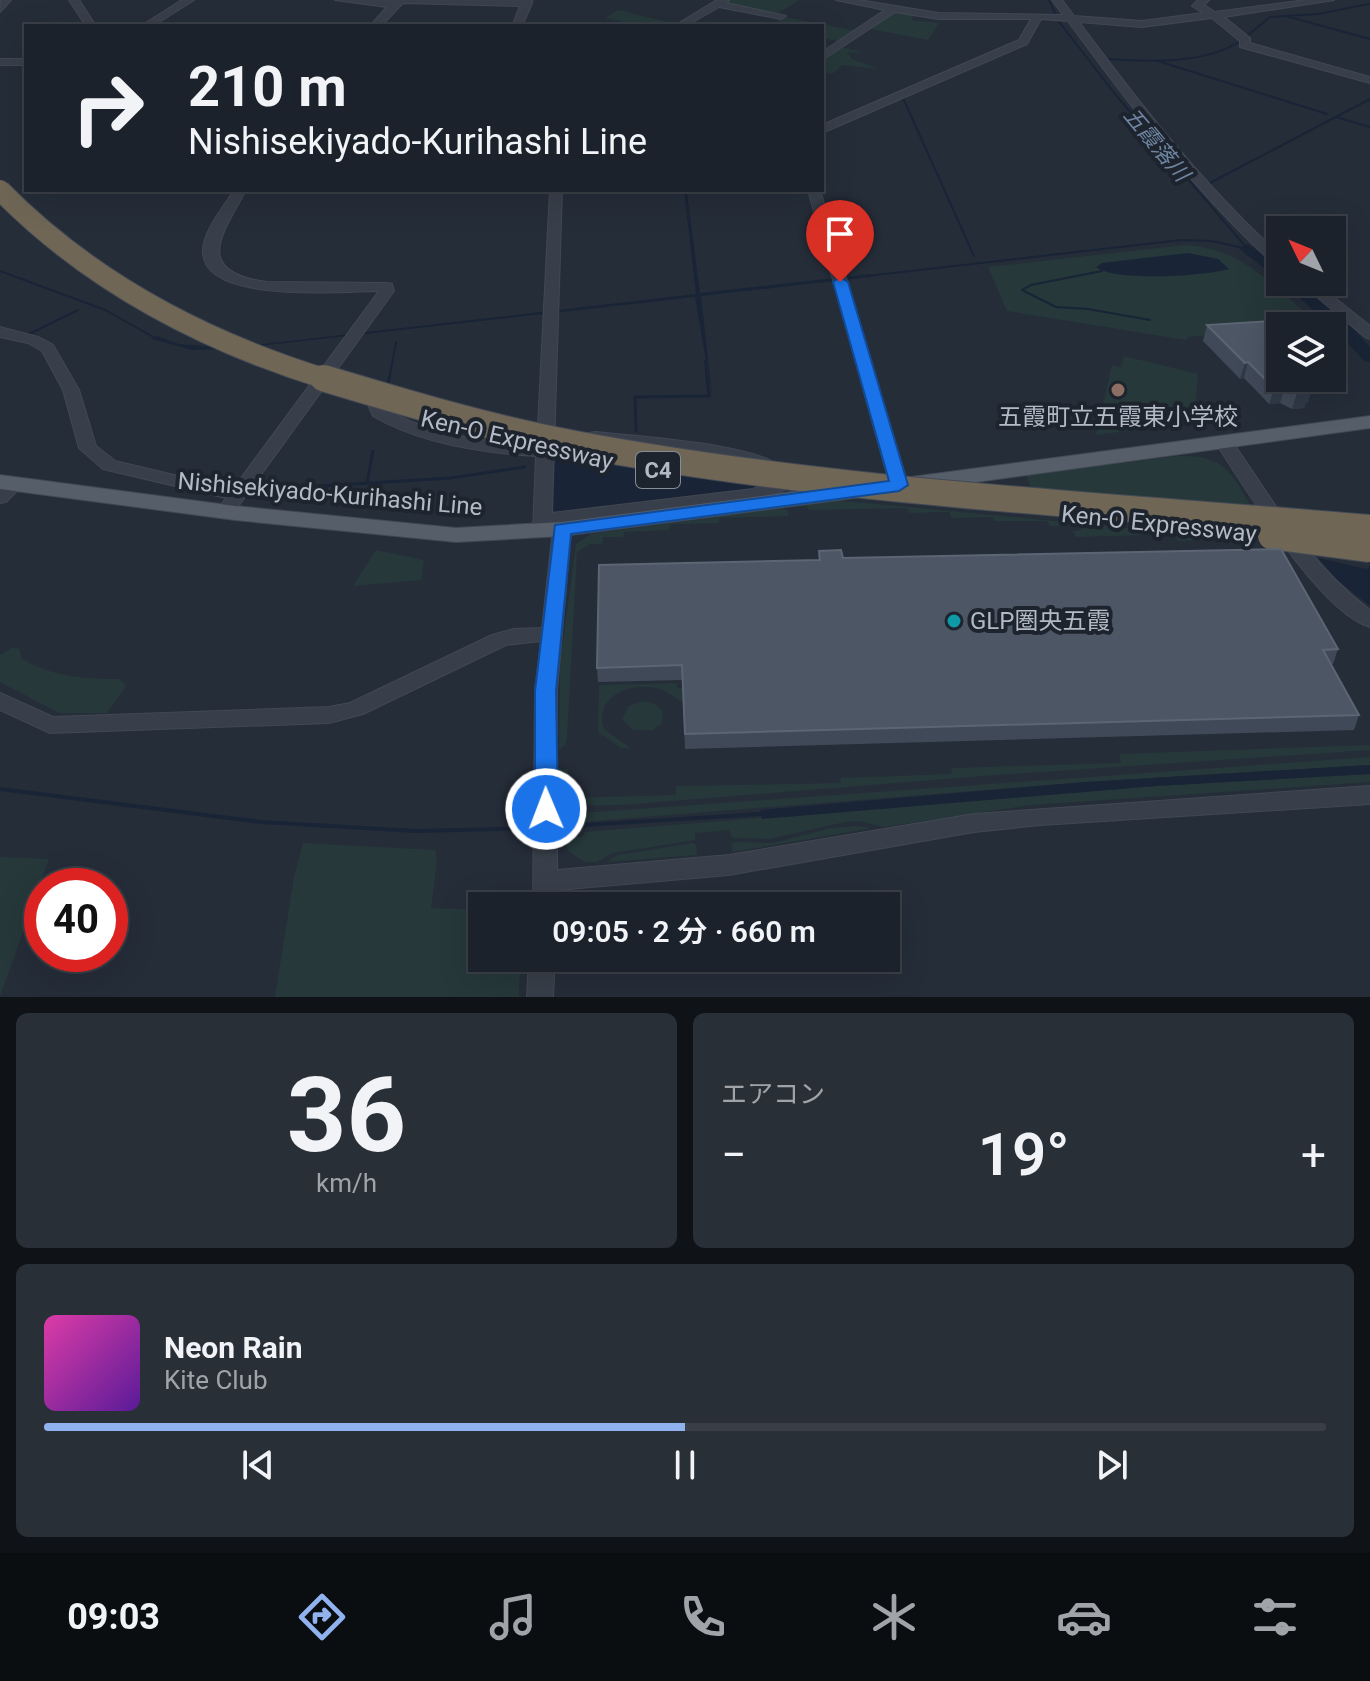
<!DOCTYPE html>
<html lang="ja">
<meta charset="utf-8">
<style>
:root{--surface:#1c222b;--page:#292f37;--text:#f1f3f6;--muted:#a0a4a9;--line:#3a3f47;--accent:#90b2ee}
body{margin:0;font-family:Roboto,"Noto Sans JP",sans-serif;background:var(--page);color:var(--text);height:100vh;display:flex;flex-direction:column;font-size:30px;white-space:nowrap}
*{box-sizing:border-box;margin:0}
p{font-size:26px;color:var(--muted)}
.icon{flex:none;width:44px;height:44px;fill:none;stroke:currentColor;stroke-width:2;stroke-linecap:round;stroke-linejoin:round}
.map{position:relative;height:997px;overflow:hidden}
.details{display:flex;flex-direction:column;gap:16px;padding:16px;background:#0f1318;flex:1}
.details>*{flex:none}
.hud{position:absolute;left:24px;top:24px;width:800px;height:168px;border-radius:0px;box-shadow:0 8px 32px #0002,0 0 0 2px var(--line);background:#1c222b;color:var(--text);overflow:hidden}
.needle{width:52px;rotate:313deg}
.buttons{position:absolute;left:1266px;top:216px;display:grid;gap:16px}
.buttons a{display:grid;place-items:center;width:80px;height:80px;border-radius:0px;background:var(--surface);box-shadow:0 8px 32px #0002,0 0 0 2px var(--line);font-size:40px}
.speed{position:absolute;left:24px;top:868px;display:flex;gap:16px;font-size:40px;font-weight:700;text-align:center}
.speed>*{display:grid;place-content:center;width:104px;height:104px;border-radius:50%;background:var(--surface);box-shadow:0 8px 32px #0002,0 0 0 2px var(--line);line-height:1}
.speed .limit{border:12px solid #d22;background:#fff;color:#111}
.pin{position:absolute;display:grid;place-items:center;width:68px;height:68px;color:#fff;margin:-82px -34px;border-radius:50% 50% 50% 0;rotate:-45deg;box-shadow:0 0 8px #0007}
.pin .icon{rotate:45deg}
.me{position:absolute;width:88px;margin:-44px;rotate:359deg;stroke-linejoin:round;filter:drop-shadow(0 0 6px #0008)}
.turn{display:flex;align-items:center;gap:28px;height:168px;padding:0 32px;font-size:36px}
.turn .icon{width:104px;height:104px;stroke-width:2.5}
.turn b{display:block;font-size:56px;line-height:68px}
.big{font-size:60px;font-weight:600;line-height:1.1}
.details .widget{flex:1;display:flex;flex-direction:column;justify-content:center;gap:12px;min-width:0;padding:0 28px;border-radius:12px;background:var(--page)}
.details .dial{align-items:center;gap:0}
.dial b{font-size:104px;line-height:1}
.song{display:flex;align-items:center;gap:24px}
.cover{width:96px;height:96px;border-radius:12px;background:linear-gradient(135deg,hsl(320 70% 55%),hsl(270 70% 35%))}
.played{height:8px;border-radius:4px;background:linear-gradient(90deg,var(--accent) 50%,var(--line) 50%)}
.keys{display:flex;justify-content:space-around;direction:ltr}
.heat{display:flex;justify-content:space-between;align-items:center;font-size:44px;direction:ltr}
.details .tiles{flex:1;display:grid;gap:16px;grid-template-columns:1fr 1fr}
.widget:last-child{grid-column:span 2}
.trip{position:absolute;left:468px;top:892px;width:432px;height:80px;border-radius:0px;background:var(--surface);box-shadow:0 8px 32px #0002,0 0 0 2px var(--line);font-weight:600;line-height:80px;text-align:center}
.tabs{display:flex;height:128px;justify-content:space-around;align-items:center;background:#0b0e11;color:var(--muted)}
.tabs .icon{width:56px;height:56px}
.tabs .selected{color:var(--accent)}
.tabs b{font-size:36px;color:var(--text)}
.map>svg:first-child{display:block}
</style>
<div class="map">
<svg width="1370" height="997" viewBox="0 0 1370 997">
<rect width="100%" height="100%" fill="#252d39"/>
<g fill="#26383a">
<path d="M727,0h73l-24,14 -53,-10z"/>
<path d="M618,10l63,15 -40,1 -36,-8z"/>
<path d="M899,11l16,3 -4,6 28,3 -11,17 -58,-11 23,-17z"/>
<path d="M785,17l72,14 -15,11 -20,-4v-12h-53z"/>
<path d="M842,47l20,5 -14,1 4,6 26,10 -35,-4 -11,9 -10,-2v-13z"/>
<path d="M1186,245c58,4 83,39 125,72l-8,9 -115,11 -2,3 -179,-29 -19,-44z"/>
<path d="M1124,356l74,18 -4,48 -98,13 16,-70 9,2z"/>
<path d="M1180,456c48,-1 53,21 75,57l-221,-18 -8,-20z"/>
<path d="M835,500l334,32 47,7 -38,2 -3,-7 -99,3 -3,-6 8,-1 -2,-5 -29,1 -3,-5h-52l-2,-4 -42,1 -2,-6 -40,1 -2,-5 -98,2 -4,-6z"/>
<path d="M782,508l5,2 2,6 -70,2v5l-44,1 -5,1 -1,5 -45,2 -1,5h-20l-1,7h-12l-13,8 -10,186 -2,7 -6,5 1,-86 16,-120 15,-10z"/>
<path d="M376,550l48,10 -3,20 -68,6z"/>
<path d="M13,647l6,2 3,10c31,18 62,20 98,20l6,7 -19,27h-48l-59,-31v-27z"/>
<path d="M677,683v5h5l1,14c-7,-4 -15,-10 -23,-13 -27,-8 -67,6 -56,40l26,19h-9l-23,-16 1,-47z"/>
<path d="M642,701l13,3 8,8 -1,11 -9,7h-20l-11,-11 7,-13z"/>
<path d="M1370,745v5l-374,25 -374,30 -61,1 -2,-37h9l-1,29 109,-3v-9l165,-3 -1,-5 112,-4 -1,-6 170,-5 -2,-9z"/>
<path d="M1370,757v8l-284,17 -505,40 1,-9z"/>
<path d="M1370,774v8l-339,23 -147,22 -25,-6 -14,1 -76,17 -36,-1 -4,-8 -34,3v7l-82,13 -16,9h-13l-17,-12 -3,-18h13v5h5l3,-5 571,-46z"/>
<path d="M857,826l11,1v2l-135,23 -2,-7 4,-3 38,1 58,-15z"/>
<path d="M303,843l132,7 2,12 -6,46 51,2v48h38l-1,39h-244l19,-120z"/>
<path d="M693,843l3,2 1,10 -90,7 10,-7z"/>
<path d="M0,857l49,2 -49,137z"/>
</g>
<g fill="#192436">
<path d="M684,190l3,3 13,100 170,-19 1,3 -170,19 11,100 -17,-99 -463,52 -40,1 -40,-11 5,-3 22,8 49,4 468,-54z"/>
<path d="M1188,253l30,6 11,10c-24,7 -114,13 -133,-2l6,-4z"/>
<path d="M551,447l210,17v24l-205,24 -5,-3 1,-49 6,-2z"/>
<path d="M1318,558l49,11 3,-3v40l-33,-26z"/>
<path d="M1370,765v9l-214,12 -394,33 -2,-9 326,-28z"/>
</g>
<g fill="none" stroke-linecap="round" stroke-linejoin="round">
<g stroke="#192436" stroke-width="2">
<path d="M1049,0l11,23 55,71 131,153"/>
<path d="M1289,17l81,22"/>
<path d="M1247,36l23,-19 48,-3 51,-10"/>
<path d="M1109,59c42,3 95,5 132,-18"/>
<path d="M1158,61l169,53"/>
<path d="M903,98l71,158"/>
<path d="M1336,117l34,10"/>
<path d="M1210,183l160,-84"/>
<path d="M0,271l105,39 52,29"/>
<path d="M1102,271l-71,14 -9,5 34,17 32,2 62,11"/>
<path d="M867,276l314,-36 31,1 36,8"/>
<path d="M27,335l51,-25"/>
<path d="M705,361l2,19"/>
<path d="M389,380l7,-38"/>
</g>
<g stroke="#192436" stroke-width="3">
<path d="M388,385l1,-7"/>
<path d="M636,431l-1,-34 74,-1 -2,-18"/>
<path d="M367,483l6,-32"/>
<path d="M243,496l26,3 4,-10 177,-11 75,-11"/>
</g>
<g stroke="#192436" stroke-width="4">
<path d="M0,789l261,33 155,9 122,-3"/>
<path d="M553,827l208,-13"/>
</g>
<g fill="#192436" fill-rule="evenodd">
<path d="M1248,244l32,23v13l-37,-28 -3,-3z"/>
<path d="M1281,282h18l45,36 26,29v15l-6,-1 -32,-35z"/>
</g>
<defs>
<g id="minor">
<path d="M1,0h10l-11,12z"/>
<path d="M69,0h10l17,26h-10z"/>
<path d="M182,0h12l-41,26h-12z"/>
<path d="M335,0h197v3l-10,23h-10l8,-20 -117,-3 -22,23h-11l17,-19z"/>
<path d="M717,0h12l-2,3 59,13 -5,3 -62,-12 -33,19h-12z"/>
<path d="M836,0h23l79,13 125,2 -11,-15h10l12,16 68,5 61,-8 -11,-7 6,-6h11l-5,5 11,7 91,-12h28l-110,17 26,21v5l120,34v6l-130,-36v-6l-28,-23 -70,9 -63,-5c61,82 125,164 201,233v11l-5,-1c-79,-72 -144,-158 -207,-244l-27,-2 -14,25 -205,89v-8l197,-85 12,-21h-93l-43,-7 -73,48v-8l63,-42z"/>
<rect x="0" y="59" width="26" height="6"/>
<path d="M234,190h12c-24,44 -54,82 21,92l120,1 5,1 2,7 -163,225 -6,2 -9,-6 10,-14 -123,-29 -24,-21 -16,-58 -21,-39 -14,-8 -28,-6v-10l38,10 15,8 26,45 17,56 19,15 118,28 146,-198c-33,0 -177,14 -176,-40 0,-20 21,-44 31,-61z"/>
<path d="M550,190h12l-10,323 201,-24 28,-11c-11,-1 -25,-14 -38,-18l-154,-19 -2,-4 2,-4 6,-1c33,4 186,12 191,43l14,-1 3,4c-13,13 -32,17 -50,21l-202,25 -2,11 -7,2 -9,-6 3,-75c-53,-3 -117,-13 -163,-40l-13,-30 8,-5 6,2 12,26c44,26 102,34 151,36z"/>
<path d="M808,190h12l88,295 -3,4 -6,1 -9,-5z"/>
<path d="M1299,282h16l55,44v13l-5,-2z"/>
<path d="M1224,437l6,1c42,62 79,126 140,172v17c-51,-15 -125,-140 -155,-185z"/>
<path d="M15,479l9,5 -18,18 -6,1v-15z"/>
<path d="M562,523l9,6 -14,162v179l172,-15 245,-41 396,-28v18l-329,21 -67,7 -245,43 -172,15v16h-24l2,-215 6,-50 -35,4 -143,69 -34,9 -279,10 -50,-23v-17l53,24 276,-10 21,-4 142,-68 22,-6 28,-1 11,-99z"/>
<path d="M529,958h26l-2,39h-26z"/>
</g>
<g id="major">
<path d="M1370,416v12l-459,63 -11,-7 11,-7z"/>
<path d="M0,475l235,31 221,22 106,-6 299,-39 11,7 -11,7 -299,39 -106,6 -221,-22 -235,-31z"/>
</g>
</defs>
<use href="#minor" stroke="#414853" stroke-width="2"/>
<use href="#major" stroke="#414853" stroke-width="2"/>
<use href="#minor" fill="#383f4a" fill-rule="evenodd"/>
<use href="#major" fill="#565e6a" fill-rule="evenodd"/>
<defs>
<path id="highway-bridge-far1" d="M0,190c91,93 205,152 329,190"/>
<g id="highway-bridge">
<path d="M323,378c83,25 166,50 252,66 262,49 529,61 795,84"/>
<path d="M1271,536l99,13"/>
</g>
</defs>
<use href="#highway-bridge-far1" stroke="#434a55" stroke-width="22" stroke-linecap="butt"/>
<use href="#highway-bridge" stroke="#434a55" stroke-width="28" stroke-linecap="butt"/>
<use href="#highway-bridge-far1" stroke="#6f6656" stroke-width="20"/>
<use href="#highway-bridge" stroke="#6f6656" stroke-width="26"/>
</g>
<g fill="#404958">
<path d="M1207,325l73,53 28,25h-2l-2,5 -12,1 -12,-6 -11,1 -25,-26 -4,1 -37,-38z"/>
<path d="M819,551l24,7 495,91 -5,15h-2l28,51 -5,15 -669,19 -3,-69 -84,2 -1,-14 221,-108z"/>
</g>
<g fill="#303947">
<path d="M1248,362l-4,16 -4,1 5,-16z"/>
<path d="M1285,386l-5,17 -11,1 5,-16z"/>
<path d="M1313,386l-5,17h-2l-2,5 -12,1 5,-16 8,-6z"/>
</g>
<g fill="#4c5664" stroke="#5c6573" stroke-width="2">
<path d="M1286,320l6,6h-12v52h25l8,8 -8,1 4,4 -12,2 -12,-7 -11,2 -26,-26 -3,1 -38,-38z"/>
<path d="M1281,549l57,100 -15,1 36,65 -674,19 -3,-69 -85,3 2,-103 221,-5 -1,-9 22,-1 2,8z"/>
</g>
<path fill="#1a73e8" stroke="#114b97" stroke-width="2" d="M840,277l8,5 60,203 -9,6 -328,43 -15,157 2,118 -4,6 -8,3 -8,-3 -3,-6v-118l20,-166 334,-44 -56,-199z"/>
<circle fill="#8d6e63" stroke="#1d242e" stroke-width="3" cx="1118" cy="390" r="8"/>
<circle fill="#0f9aa8" stroke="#1d242e" stroke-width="3" cx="954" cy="621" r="8"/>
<g text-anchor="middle" stroke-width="8" stroke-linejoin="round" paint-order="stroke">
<g font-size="22" font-style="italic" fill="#6f84a1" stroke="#1d242e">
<text transform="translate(1157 144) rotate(50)" y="8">五霞落川</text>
</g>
<rect fill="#1d242e" stroke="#868d98" stroke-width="2" x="636" y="452" width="44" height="36" rx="6"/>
<g font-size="22" font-weight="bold" fill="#b3bac5">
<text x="658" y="478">C4</text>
</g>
<g font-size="24" fill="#b3bac5" stroke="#1d242e">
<text x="1118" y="425">五霞町立五霞東小学校</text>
<text x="970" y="629" text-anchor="start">GLP圏央五霞</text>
</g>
<g font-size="24" fill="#b3bac5" stroke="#1d242e">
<text transform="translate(517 440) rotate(13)" y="8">Ken-O Expressway</text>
<text transform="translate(330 494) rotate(5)" y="8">Nishisekiyado-Kurihashi Line</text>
<text transform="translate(1159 524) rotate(6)" y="8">Ken-O Expressway</text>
</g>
</g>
</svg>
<div class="buttons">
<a><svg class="needle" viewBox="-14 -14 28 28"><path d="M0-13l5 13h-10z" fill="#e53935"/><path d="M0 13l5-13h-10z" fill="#a0a4a9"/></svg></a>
<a><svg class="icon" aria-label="layers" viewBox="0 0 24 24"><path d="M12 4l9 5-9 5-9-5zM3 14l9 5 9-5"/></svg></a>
</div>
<div class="speed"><div class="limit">40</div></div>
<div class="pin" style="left:840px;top:282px;background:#d93025"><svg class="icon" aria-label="arrive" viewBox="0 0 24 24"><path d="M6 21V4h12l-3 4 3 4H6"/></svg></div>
<svg class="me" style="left:546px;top:809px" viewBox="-20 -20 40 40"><circle r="17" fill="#1a73e8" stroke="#fff" stroke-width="3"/><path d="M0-11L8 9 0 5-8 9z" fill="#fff"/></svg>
<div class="trip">09:05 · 2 分 · 660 m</div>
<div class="hud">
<div class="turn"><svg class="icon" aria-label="right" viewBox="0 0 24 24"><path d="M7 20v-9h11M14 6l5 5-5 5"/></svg><div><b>210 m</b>Nishisekiyado-Kurihashi Line</div></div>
</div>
</div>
<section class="details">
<div class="tiles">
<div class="widget dial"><b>36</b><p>km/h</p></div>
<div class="widget"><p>エアコン</p>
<div class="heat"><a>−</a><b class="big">19°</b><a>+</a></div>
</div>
<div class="widget">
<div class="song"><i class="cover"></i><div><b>Neon Rain</b><p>Kite Club</p></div></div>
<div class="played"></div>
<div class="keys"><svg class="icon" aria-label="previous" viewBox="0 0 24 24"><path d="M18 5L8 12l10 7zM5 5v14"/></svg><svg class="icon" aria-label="pause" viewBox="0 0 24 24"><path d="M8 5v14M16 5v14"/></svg><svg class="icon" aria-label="next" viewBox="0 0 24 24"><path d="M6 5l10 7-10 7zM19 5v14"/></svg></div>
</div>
</div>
</section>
<nav class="tabs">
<b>09:03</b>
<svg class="icon selected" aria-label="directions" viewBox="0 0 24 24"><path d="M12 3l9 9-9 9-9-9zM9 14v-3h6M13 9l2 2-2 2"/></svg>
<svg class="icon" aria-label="music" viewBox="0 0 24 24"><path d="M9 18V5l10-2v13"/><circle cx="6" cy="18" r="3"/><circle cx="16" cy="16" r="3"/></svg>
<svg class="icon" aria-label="phone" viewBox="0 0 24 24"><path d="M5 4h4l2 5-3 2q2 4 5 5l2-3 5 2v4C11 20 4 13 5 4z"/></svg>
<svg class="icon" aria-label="climate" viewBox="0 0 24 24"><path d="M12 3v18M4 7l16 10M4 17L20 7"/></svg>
<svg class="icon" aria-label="car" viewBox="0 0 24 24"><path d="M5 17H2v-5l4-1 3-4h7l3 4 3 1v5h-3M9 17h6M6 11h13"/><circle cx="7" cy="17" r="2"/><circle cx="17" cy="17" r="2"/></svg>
<svg class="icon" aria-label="filters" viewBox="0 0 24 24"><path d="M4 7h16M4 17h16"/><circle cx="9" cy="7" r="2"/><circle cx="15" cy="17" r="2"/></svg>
</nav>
